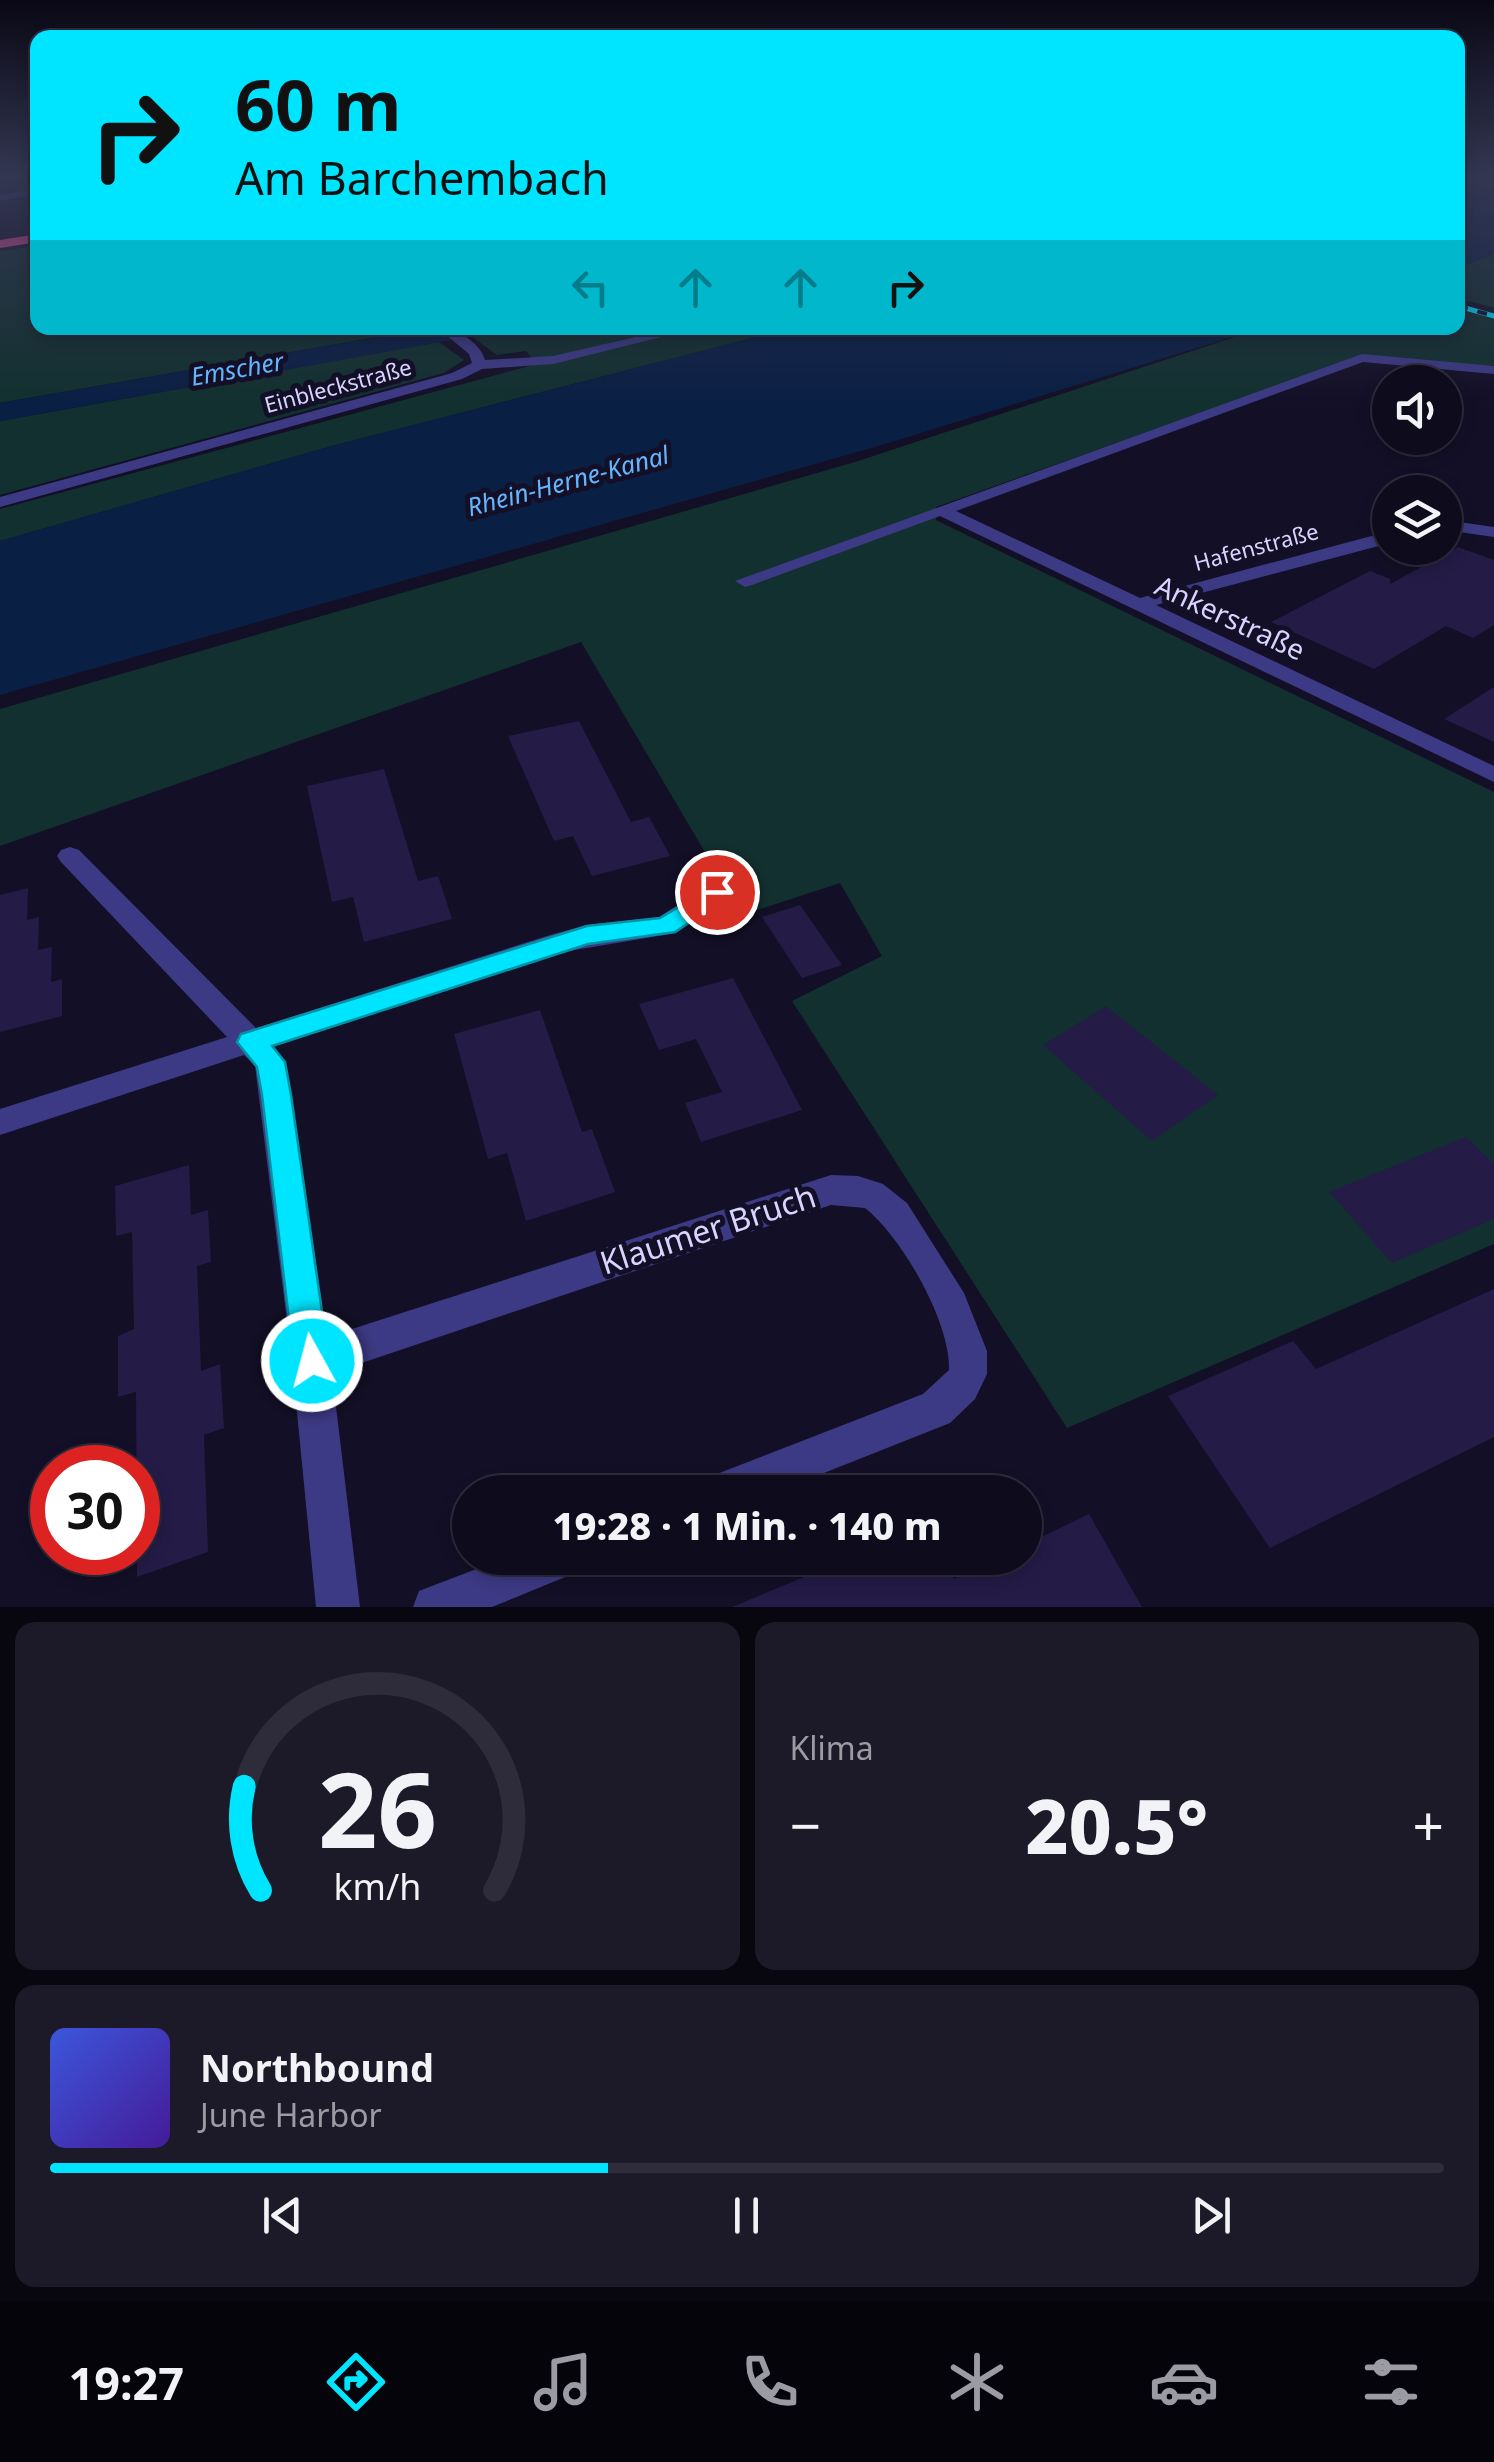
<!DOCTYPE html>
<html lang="de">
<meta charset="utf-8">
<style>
:root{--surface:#0e0b1c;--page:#1c1929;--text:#f1f3f6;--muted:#9b9ba3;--line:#2e2b3b;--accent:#00e5ff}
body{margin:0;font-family:"Noto Sans",sans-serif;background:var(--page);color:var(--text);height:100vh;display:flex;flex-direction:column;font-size:38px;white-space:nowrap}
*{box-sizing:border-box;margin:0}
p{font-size:32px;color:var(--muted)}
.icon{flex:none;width:55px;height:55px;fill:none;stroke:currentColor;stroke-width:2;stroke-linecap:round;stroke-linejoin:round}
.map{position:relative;height:1607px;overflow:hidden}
.drawer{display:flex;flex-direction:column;gap:15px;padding:15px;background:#08060f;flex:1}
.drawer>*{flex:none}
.top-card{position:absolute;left:30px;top:30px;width:1435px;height:305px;border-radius:20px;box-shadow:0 5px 15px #0003,0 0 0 2px var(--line);background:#00e5ff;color:#111;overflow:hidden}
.fabs{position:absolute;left:1372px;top:365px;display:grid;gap:20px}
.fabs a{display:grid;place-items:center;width:90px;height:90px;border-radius:50%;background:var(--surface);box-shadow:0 5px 15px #0003,0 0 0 2px var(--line);font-size:50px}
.speed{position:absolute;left:30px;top:1445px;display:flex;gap:20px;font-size:50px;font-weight:700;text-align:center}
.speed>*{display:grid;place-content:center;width:130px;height:130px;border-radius:50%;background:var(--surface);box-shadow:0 5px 15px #0003,0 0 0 2px var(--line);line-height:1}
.speed .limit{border:15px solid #d22;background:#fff;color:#111}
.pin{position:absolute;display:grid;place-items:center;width:85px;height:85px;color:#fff;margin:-42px;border:5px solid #fff;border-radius:50%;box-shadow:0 2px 10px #0007}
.me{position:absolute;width:110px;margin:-55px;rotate:353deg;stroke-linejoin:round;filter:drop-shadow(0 0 8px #0008)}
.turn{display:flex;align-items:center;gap:35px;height:210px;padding:0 40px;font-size:45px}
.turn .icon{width:130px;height:130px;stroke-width:2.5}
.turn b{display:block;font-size:70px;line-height:85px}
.lanes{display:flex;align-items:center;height:95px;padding:0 40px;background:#0003;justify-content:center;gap:50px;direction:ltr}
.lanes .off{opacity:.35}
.big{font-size:75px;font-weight:800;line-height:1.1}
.drawer .card{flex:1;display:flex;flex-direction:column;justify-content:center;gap:15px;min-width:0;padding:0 35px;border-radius:20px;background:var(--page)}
.drawer .dial{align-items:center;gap:0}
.dial svg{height:260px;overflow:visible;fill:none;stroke:var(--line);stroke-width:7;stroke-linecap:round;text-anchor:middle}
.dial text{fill:var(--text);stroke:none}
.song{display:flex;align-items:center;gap:30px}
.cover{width:120px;height:120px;border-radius:15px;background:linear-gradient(135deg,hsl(230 70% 55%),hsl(260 70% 35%))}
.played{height:10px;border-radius:5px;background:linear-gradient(90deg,var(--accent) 40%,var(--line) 40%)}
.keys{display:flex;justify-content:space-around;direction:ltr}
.heat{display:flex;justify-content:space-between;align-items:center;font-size:55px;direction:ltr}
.drawer .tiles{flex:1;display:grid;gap:15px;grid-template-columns:1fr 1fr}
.card:last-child{grid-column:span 2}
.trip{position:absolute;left:452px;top:1475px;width:590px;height:100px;border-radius:50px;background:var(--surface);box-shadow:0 5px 15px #0003,0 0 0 2px var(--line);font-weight:800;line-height:100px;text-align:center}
.tabs{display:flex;height:160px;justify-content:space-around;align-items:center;background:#06040b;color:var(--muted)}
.tabs .icon{width:70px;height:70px}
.tabs .on{color:var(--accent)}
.tabs b{font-size:45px;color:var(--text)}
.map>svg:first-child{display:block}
</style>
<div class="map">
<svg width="1494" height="1607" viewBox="0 0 1494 1607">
<rect width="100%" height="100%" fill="#130f26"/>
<g fill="#12302f">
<path d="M37,246l1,82h391l-429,75v-152z"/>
<path d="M1494,254v54l-24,-7 -12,3v-36z"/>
<path d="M1458,309l36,10v49l-133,-12 -425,151v13l558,272v452l-427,184 -275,-427 90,-45 -42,-73 -98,32 -161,-273 -581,204v-137l855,-247 407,-134h196z"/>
<path d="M519,328h272l-459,118 -332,95v-32l537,-145 -11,-13 -29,4 -26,-19z"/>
<path d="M439,342l25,18 -20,13 -444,122v-74z"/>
</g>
<g fill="#0a1f44">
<path d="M1474,177h20v77l-36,14v-85z"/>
<path d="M431,328h88l-519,93v-18z"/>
<path d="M791,328h470l-379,117 -882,250v-154l332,-95z"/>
</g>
<g fill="#241b47">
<path d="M1458,547l36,13v65l-21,13 -27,-12 -72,43 -103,-47 99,-51 20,8v5z"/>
<path d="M1494,687v55l-50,-23z"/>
<path d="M579,721l52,101 18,-5 21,39 -78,20 -19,-40 -19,5 -46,-105z"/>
<path d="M384,769l34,112 20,-5 14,43 -88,23 -11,-45 -21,5 -25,-116z"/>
<path d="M28,888l-1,32 12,-3 -1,33 14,-3 -1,35 11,-3v37l-62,16v-137z"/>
<path d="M800,905l42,60 -40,13 -40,-61z"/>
<path d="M733,978l69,132 -101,32 -16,-39 37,-11 -26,-53 -37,11 -20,-46z"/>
<path d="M1106,1006l112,89 -66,46 -109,-96z"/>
<path d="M540,1010l42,122 10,-3 23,63 -89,29 -19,-68 -19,6 -34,-125z"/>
<path d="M1466,1137l28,27v55l-102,44 -63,-71z"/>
<path d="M189,1165l2,50 17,-5 3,52 -14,4 4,105 19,-7 4,64 -20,7 4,117 -71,25 -1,-185 -18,5v-61l16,-7 -2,-97 -16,4 -1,-50z"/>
<path d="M1494,1289v148l-224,111 -102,-152 125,-55 23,28z"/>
<path d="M1089,1514l53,93h-410l118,-49h94l10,21 44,-21h27v-13z"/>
</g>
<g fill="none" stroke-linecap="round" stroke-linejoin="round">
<g fill="#3d3a85" fill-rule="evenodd">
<path d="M38,188v6l-38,7v-6z"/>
<path d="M438,328c18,0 42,14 47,32l68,-4 122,-28h22l-144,36 -71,5 -20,10 -462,128v-10l452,-124 20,-10 -3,-9z"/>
<path d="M1362,354l132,12v8l-131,-12 -407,149 184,87 250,-67v12l-234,62 338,161v16l-554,-266 -188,69 -7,2 -10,-6z"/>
<path d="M1445,520l49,7v10l-49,-7z"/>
<path d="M70,847l9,3 177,178 294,-93 37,-10 72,-8 48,-31h20l4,6 -4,6 -51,35 -119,20 -283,93 12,16 41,275 504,-162 27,1 25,8 24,19 57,90 23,58v23l-12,25 -25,24 -174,69h-73l6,-15 214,-83 26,-24c2,-47 -47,-133 -84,-162l-34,-3 -499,168 28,234h-44l-24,-246 -37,-295 -11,-11 -244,80v-26l227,-72 -166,-175 -4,-6 4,-6z"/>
<path d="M505,1558h77l-7,15 -83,34h-79l6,-16z"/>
</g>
<path fill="#ff4fa3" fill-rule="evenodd" d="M38,234v8l-38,6v-8z"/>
<defs>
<path id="rail" d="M1458,306l36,10"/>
</defs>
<use href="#rail" stroke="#00e5ff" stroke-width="5"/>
<use href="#rail" stroke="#130f26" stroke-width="4" stroke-dasharray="10" stroke-linecap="butt"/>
</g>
<linearGradient id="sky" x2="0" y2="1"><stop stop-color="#0a0815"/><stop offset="0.44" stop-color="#333752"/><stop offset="1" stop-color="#333752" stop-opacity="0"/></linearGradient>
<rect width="1494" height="402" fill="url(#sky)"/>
<path fill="#00e5ff" stroke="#0095a6" stroke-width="2.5" d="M717,884l13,8 -4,6 -51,34 -87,12 -316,102 13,16 6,33 38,266 -5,12 -12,5 -13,-5 -5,-12 -32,-266 -5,-28 -20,-25 4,-8 346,-108 73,-8z"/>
<g text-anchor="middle" stroke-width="10" stroke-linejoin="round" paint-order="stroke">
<g font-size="22" fill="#d9d4ff" stroke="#130f26">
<text transform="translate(338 386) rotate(-15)" y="8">Einbleckstraße</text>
<text transform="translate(1256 547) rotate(-15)" y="8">Hafenstraße</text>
</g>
<g font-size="25" font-style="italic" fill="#62b6ff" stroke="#130f26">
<text transform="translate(237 369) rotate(-10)" y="9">Emscher</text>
<text transform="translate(568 481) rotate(-15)" y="9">Rhein-Herne-Kanal</text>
</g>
<g font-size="28" fill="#d9d4ff" stroke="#130f26">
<text transform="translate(1230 618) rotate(25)" y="10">Ankerstraße</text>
</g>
<g font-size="32" fill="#d9d4ff" stroke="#130f26">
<text transform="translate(708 1230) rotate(-18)" y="11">Klaumer Bruch</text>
</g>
</g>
</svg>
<div class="fabs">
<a><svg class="icon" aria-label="sound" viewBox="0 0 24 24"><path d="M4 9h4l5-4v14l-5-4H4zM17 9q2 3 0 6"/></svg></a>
<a><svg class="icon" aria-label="layers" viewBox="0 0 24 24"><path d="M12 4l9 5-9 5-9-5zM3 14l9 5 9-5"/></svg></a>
</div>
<div class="speed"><div class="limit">30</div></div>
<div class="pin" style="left:717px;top:892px;background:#d93025"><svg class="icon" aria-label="arrive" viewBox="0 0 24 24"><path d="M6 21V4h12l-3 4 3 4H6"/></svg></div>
<svg class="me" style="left:312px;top:1361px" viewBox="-20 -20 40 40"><circle r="17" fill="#00e5ff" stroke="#fff" stroke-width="3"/><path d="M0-11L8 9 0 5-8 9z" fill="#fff"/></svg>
<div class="trip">19:28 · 1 Min. · 140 m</div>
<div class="top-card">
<div class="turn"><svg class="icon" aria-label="right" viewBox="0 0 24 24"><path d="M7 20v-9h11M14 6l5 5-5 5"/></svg><div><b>60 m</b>Am Barchembach</div></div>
<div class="lanes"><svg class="icon off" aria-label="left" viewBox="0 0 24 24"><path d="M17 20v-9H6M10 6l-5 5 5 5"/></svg><svg class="icon off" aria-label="ahead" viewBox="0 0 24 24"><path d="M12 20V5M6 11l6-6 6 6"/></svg><svg class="icon off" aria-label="ahead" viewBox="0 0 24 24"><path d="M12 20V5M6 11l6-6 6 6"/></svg><svg class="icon" aria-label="right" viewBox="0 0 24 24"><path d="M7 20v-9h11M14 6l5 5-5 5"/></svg></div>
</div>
</div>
<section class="drawer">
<div class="tiles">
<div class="card dial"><svg viewBox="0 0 100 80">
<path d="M14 69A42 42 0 1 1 86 69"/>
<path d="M14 69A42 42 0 0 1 9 37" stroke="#00e5ff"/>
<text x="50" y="56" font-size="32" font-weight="700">26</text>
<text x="50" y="72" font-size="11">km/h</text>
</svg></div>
<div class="card"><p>Klima</p>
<div class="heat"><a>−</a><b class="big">20.5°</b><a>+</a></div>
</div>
<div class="card">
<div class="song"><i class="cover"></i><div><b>Northbound</b><p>June Harbor</p></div></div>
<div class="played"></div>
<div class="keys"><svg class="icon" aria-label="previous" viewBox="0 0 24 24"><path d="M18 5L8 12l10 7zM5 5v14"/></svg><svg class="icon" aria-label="pause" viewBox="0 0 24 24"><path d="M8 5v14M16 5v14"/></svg><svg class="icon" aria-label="next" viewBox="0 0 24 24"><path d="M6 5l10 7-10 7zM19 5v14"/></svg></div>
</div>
</div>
</section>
<nav class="tabs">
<b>19:27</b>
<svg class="icon on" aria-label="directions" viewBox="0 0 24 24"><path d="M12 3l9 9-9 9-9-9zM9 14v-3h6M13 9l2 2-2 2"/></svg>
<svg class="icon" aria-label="music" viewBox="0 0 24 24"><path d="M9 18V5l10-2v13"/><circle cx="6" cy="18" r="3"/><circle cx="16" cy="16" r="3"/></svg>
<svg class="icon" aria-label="phone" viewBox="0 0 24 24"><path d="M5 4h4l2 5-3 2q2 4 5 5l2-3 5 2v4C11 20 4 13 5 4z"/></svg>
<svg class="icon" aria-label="climate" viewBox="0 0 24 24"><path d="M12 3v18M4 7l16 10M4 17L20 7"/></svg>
<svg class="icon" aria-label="car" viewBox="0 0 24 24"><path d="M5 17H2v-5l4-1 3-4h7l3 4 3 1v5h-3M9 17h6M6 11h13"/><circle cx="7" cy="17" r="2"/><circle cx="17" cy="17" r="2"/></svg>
<svg class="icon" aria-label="filters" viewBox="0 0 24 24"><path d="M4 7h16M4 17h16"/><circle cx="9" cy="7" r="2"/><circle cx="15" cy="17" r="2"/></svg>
</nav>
